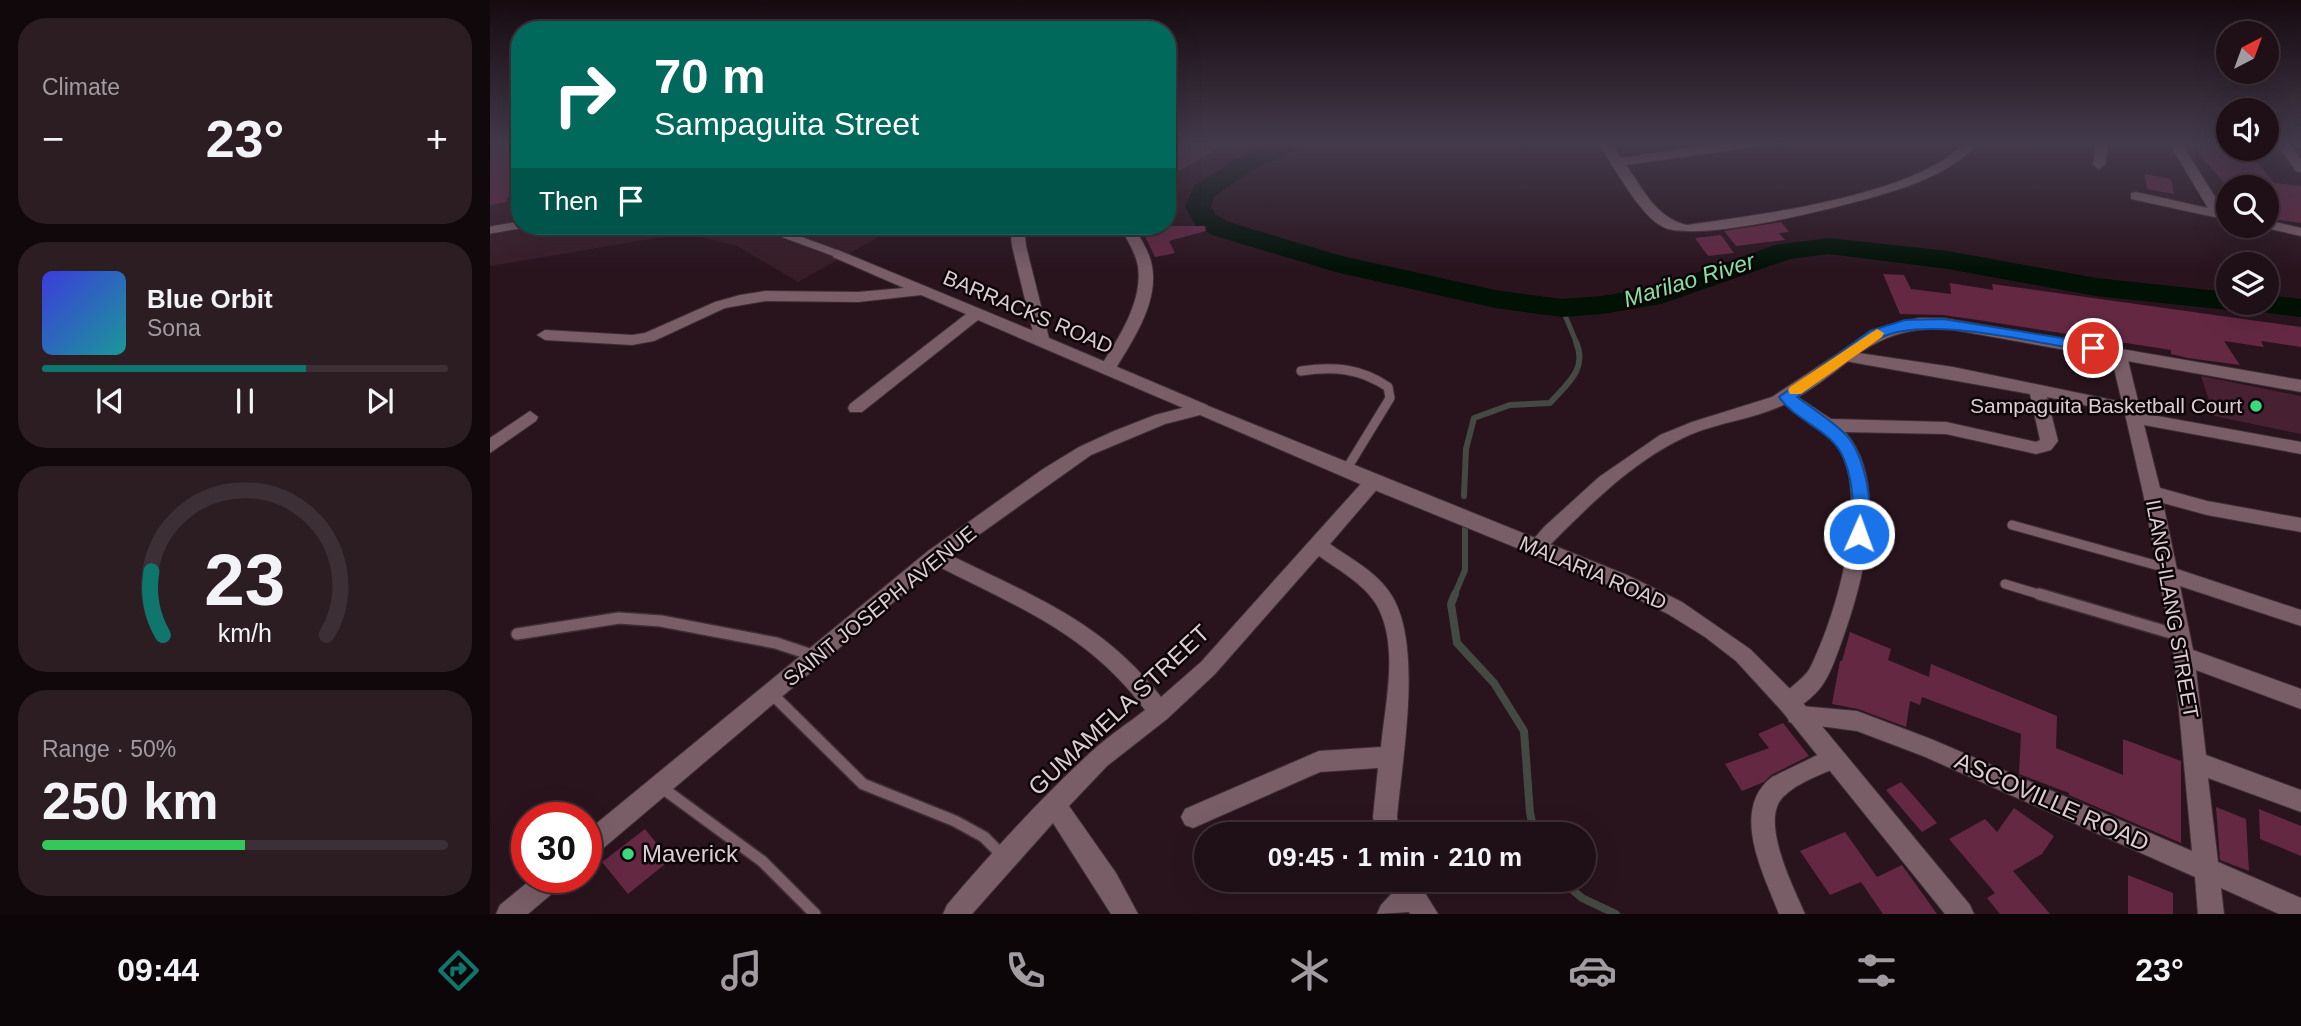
<!DOCTYPE html>
<meta charset="utf-8">
<style>
:root{--surface:#1f0f16;--page:#2c1d23;--text:#f1f3f6;--muted:#a19ca1;--line:#3c2f35;--accent:#0f766e}
body{margin:0;font-family:Arial,sans-serif;background:var(--page);color:var(--text);height:100vh;display:flex;flex-direction:column;font-size:26px;white-space:nowrap}
*{box-sizing:border-box;margin:0}
p{font-size:23px;color:var(--muted)}
.icon{flex:none;width:38px;height:38px;fill:none;stroke:currentColor;stroke-width:2;stroke-linecap:round;stroke-linejoin:round}
.map{position:relative;flex:1;overflow:hidden}
.details{display:flex;flex-direction:column;gap:18px;padding:18px;background:#11080c;width:490px}
.details>*{flex:none}
.hud{position:absolute;left:21px;top:21px;width:665px;height:214px;border-radius:28px;box-shadow:0 7px 28px #0002,0 0 0 2px var(--line);background:#00695c;color:#fff;overflow:hidden}
.needle{width:46px;rotate:41deg}
.tools{position:absolute;left:1726px;top:21px;display:grid;gap:14px}
.tools a{display:grid;place-items:center;width:63px;height:63px;border-radius:50%;background:var(--surface);box-shadow:0 7px 28px #0002,0 0 0 2px var(--line);font-size:35px}
.speed{position:absolute;left:21px;top:802px;display:flex;gap:14px;font-size:35px;font-weight:700;text-align:center}
.speed>*{display:grid;place-content:center;width:91px;height:91px;border-radius:50%;background:var(--surface);box-shadow:0 7px 28px #0002,0 0 0 2px var(--line);line-height:1}
.speed .limit{border:10px solid #d22;background:#fff;color:#111}
.pin{position:absolute;display:grid;place-items:center;width:60px;height:60px;color:#fff;margin:-30px;border:4px solid #fff;border-radius:50%;box-shadow:0 2px 7px #0007}
.me{position:absolute;width:77px;margin:-38px;rotate:2deg;stroke-linejoin:round;filter:drop-shadow(0 0 5px #0008)}
.turn{display:flex;align-items:center;gap:24px;height:147px;padding:0 28px;font-size:32px}
.turn .icon{width:91px;height:91px;stroke-width:2.5}
.turn b{display:block;font-size:49px;line-height:60px}
.then{display:flex;align-items:center;height:66px;padding:0 28px;background:#0003;gap:14px;font-size:26px}
.big{font-size:52px;font-weight:600;line-height:1.1}
.details .widget{flex:1;display:flex;flex-direction:column;justify-content:center;gap:10px;min-width:0;padding:0 24px;border-radius:28px;background:var(--page)}
.details .dial{align-items:center;gap:0}
.dial svg{height:182px;overflow:visible;fill:none;stroke:var(--line);stroke-width:7;stroke-linecap:round;text-anchor:middle}
.dial text{fill:var(--text);stroke:none}
.song{display:flex;align-items:center;gap:21px}
.cover{width:84px;height:84px;border-radius:10px;background:linear-gradient(135deg,hsl(240 70% 55%),hsl(180 70% 35%))}
.played{height:7px;border-radius:4px;background:linear-gradient(90deg,var(--accent) 65%,var(--line) 65%)}
.keys{display:flex;justify-content:space-around;direction:ltr}
.heat{display:flex;justify-content:space-between;align-items:center;font-size:38px;direction:ltr}
.charge{height:10px;border-radius:5px;background:linear-gradient(90deg,#34c759 50%,var(--line) 0)}
.trip{position:absolute;left:704px;top:822px;width:402px;height:70px;border-radius:35px;background:var(--surface);box-shadow:0 7px 28px #0002,0 0 0 2px var(--line);font-weight:600;line-height:70px;text-align:center}
.menu{display:flex;height:112px;justify-content:space-around;align-items:center;background:#0c0609;color:var(--muted)}
.menu .icon{width:49px;height:49px}
.menu .on{color:var(--accent)}
.menu b{font-size:32px;color:var(--text)}
main{display:flex;flex:1;min-height:0}
.map>svg:first-child{display:block}
</style>
<main>
<section class="details">
<div class="widget"><p>Climate</p>
<div class="heat"><a>−</a><b class="big">23°</b><a>+</a></div>
</div>
<div class="widget">
<div class="song"><i class="cover"></i><div><b>Blue Orbit</b><p>Sona</p></div></div>
<div class="played"></div>
<div class="keys"><svg class="icon" aria-label="previous" viewBox="0 0 24 24"><path d="M18 5L8 12l10 7zM5 5v14"/></svg><svg class="icon" aria-label="pause" viewBox="0 0 24 24"><path d="M8 5v14M16 5v14"/></svg><svg class="icon" aria-label="next" viewBox="0 0 24 24"><path d="M6 5l10 7-10 7zM19 5v14"/></svg></div>
</div>
<div class="widget dial"><svg viewBox="0 0 100 80">
<path d="M14 69A42 42 0 1 1 86 69"/>
<path d="M14 69A42 42 0 0 1 9 41" stroke="#0f766e"/>
<text x="50" y="56" font-size="32" font-weight="700">23</text>
<text x="50" y="72" font-size="11">km/h</text>
</svg></div>
<div class="widget"><p>Range · 50%</p><b class="big">250 km</b><div class="charge"></div></div>
</section>
<div class="map">
<svg width="1811" height="914" viewBox="0 0 1811 914">
<rect width="100%" height="100%" fill="#29141d"/>
<path fill="#371d27" d="M0,143h30v83h344l13,12 -79,44 -61,-36 -51,-13 -196,33z"/>
<path fill="#472131" d="M1711,376l100,20v38l-87,-18z"/>
<g fill="none" stroke-linecap="round" stroke-linejoin="round">
<path stroke="#434943" stroke-width="5" d="M1072,308l15,36"/>
<g stroke="#434943" stroke-width="6">
<path d="M974,496l2,-47 8,-31 36,-13 40,-2c17,-19 38,-34 26,-61"/>
<path d="M964,596l11,-26v-41"/>
</g>
<g stroke="#434943" stroke-width="8">
<path d="M965,594l-4,10 6,39 37,40 30,48 6,82 5,22"/>
<path d="M1071,880l21,18 34,16"/>
</g>
<path fill="#011106" fill-rule="evenodd" d="M781,143h33l-3,5 -48,22 -38,26 -4,11 5,8 16,8 110,33 153,34 67,9 40,-3 54,-9 119,-42 54,-7 119,13 148,27 132,14v11h38v-8l35,4v18c-17,-1 -61,-10 -73,-7l-132,-14 -148,-27 -119,-15 -39,5 -129,45 -59,10 -40,3 -67,-9 -159,-36 -124,-37 -16,-9 -11,-19 9,-21 41,-26z"/>
</g>
<g fill="#642843">
<path d="M0,144h30v21l-14,37 -16,3z"/>
<path d="M696,144h41l-50,28 -10,-4v-14z"/>
<path d="M1700,144h38v5h10l12,12h6l18,22 27,3v37l-35,-5v-31h-38z"/>
<path d="M1655,174l26,5 3,15 -27,-5z"/>
<path d="M1291,222l8,10 -10,1 6,7 -49,6 -12,-15z"/>
<path d="M650,226h65l1,5 -37,10 6,12 -20,4z"/>
<path d="M1231,235l13,18 -26,3 -13,-18z"/>
<path d="M1393,274l21,1 7,14 40,5 -1,-11 43,7 -1,-6 309,43v20l-40,-6 3,6 -40,-6 16,24 -52,-7 -17,-4v-4l-193,-30 -35,-5 -43,-1z"/>
<path d="M1360,632l41,17 -3,11 41,17 2,-13 126,52 -1,32 67,27v-36l58,22v82l-112,-48v-2l-50,-19 2,-40 -99,-37 -2,8 -10,-4 -4,26 -48,-18 -26,-5 8,-43h2z"/>
<path d="M1293,723l26,33 -38,19 -7,7 -22,9 -17,-27 44,-16 -11,-14z"/>
<path d="M1411,782l11,12 25,29 -15,9 -36,-42z"/>
<path d="M1726,807l30,12 3,52 -29,-11z"/>
<path d="M1524,808l40,28 -12,18 -29,17 37,43h-50l-13,-16 8,-5 -46,-54 36,-20 12,13z"/>
<path d="M1769,809l42,17v30l-41,-17z"/>
<path d="M155,829l25,31 -42,34 -26,-32z"/>
<path d="M1355,832l32,45 25,-12 35,49h-54l-22,-32 -31,13 -30,-44z"/>
<path d="M1638,875l45,18v21h-45z"/>
</g>
<g fill="none" stroke-linecap="round" stroke-linejoin="round">
<defs>
<g id="service-far2">
<path d="M272,226l76,28"/>
<path d="M0,230l30,-5"/>
</g>
<g id="service-far1">
<path d="M811,371c32,-5 59,-3 87,16l2,11 -44,72"/>
<path d="M1522,525l154,43"/>
<path d="M1515,584l40,12"/>
</g>
<g id="service">
<path d="M1549,594l139,41"/>
<path d="M27,634l102,-16 42,3 115,22 39,13"/>
<path d="M282,694l91,90 92,37 29,16 18,18"/>
<path d="M171,787l101,74 53,53"/>
</g>
<g id="minor">
<path d="M677,143h10l-10,7z"/>
<path d="M1108,143h13l10,15 102,-15h36l-6,4 -127,18c17,24 30,53 61,60 62,-9 125,-17 185,-35 24,-7 48,-16 70,-29 14,-9 19,-18 37,-18 -17,18 -40,31 -63,40 -41,17 -217,62 -253,44 -24,-12 -49,-61 -65,-84z"/>
<path d="M1606,143h12l-3,22 -6,4 -6,-4z"/>
<path d="M1679,143h12l43,68 4,1v8l-97,-21v-6l5,-1 72,16z"/>
<path d="M1786,143h13l12,16v13l-5,-1z"/>
<path d="M1776,220l35,8v8l-40,-9 5,-1z"/>
<path d="M630,226h14c6,13 16,26 18,40 7,38 -21,77 -39,107l-6,1 -8,-5c18,-29 44,-66 39,-102 -2,-15 -12,-28 -18,-41z"/>
<path d="M348,250l210,87 2,4 -2,4h-12l-58,-25 -116,92h-12l-2,-4 2,-4 116,-90 -45,-19 -63,7 -92,-1 -41,7 -71,33 -22,4 -87,-5 -8,-5 8,-5 87,5 13,-2 70,-31 25,-7 26,-4 92,1 46,-4 -71,-31v-6z"/>
<path d="M1628,347l8,5 15,61 160,29v12l-157,-29 16,63 47,13 94,17v14l-94,-17 -44,-12 14,66 124,41v16l-121,-40 13,64 108,39v20l-105,-39 10,85 95,35v22l-93,-34 10,84 83,36v16h-22l-58,-26 3,26h-26l-3,-37 -272,-121 -66,-25 -68,-9 -2,-10 -6,-2 -3,-7c7,-15 24,-21 32,-35 26,-52 63,-174 25,-226 -11,-15 -39,-30 -55,-41l-2,-4 2,-4h12l39,26 115,3 90,20 4,-2 -10,-46 -185,-33 -8,-5 8,-5 108,16 169,35 -12,-50zM1557,397l78,17 18,79 31,163 18,195 -261,-112 -74,-28 -56,-5c7,-6 15,-12 20,-19 10,-13 16,-33 22,-49 20,-56 47,-156 2,-206l101,2 90,20 15,-4 7,-9z"/>
<path d="M40,411l8,6 -2,4 -46,32v-15z"/>
<path d="M883,475l6,2 3,5 -3,5 -49,57c20,14 43,26 58,46 37,48 14,168 9,227l3,18h-24l-3,-18 5,-49 -58,4 -127,56 -8,-3 -4,-8 4,-8 134,-58 62,-4c4,-44 19,-102 -5,-143 -13,-21 -38,-34 -57,-48l-104,118 -48,45 -60,47 -38,40 47,67 22,41h-27l-58,-91 -81,91h-29l4,-9c45,-53 92,-105 143,-152 17,-16 37,-29 55,-43 -58,-79 -133,-105 -217,-149l-3,-5 3,-5 7,-3 7,3c85,43 158,67 219,146l40,-35 166,-185z"/>
<path d="M1342,748l8,4 3,7 -3,7c-19,9 -42,16 -57,31 -24,24 11,91 22,117h-26c-15,-39 -50,-104 -7,-137z"/>
<path d="M900,880h27l21,34h-28l-1,-2 -32,2 4,-9 14,-15z"/>
</g>
<g id="tertiary">
<path d="M520,226h14l2,20 23,92 158,67 2,4 -2,4h-12l-159,-68 -24,-99z"/>
<path d="M1428,318h25l358,62v12l-358,-64c-77,1 -91,39 -150,72 -31,18 -69,21 -101,34 -59,25 -106,75 -150,119l-7,3 -7,-3 -2,-5 18,-21 55,-50 61,-42 32,-13 80,-25 100,-66z"/>
</g>
<g id="secondary">
<path d="M711,403l426,172 55,27 68,47 47,47 173,209 4,9h-29l-164,-204 -45,-49 -31,-24 -37,-23 -55,-27 -246,-100 -167,-72 -35,9 -74,31 -149,106 -348,295 -8,4v-28l342,-281 115,-82 36,-22 35,-16 41,-16z"/>
<path d="M44,877h30l-3,9 -33,28h-32l4,-9z"/>
</g>
</defs>
<use href="#service-far2" stroke="#3e2f34" stroke-width="9"/>
<use href="#service-far1" stroke="#3e2f34" stroke-width="11"/>
<use href="#service" stroke="#3e2f34" stroke-width="14"/>
<use href="#minor" stroke="#3e2f34" stroke-width="2"/>
<use href="#tertiary" stroke="#3e2f34" stroke-width="2"/>
<use href="#secondary" stroke="#3e2f34" stroke-width="2"/>
<use href="#service-far2" stroke="#795e68" stroke-width="7"/>
<use href="#service-far1" stroke="#795e68" stroke-width="9"/>
<use href="#service" stroke="#795e68" stroke-width="11"/>
<use href="#minor" fill="#795e68" fill-rule="evenodd"/>
<use href="#tertiary" fill="#795e68" fill-rule="evenodd"/>
<use href="#secondary" fill="#795e68" fill-rule="evenodd"/>
</g>
<linearGradient id="sky" x2="0" y2="1"><stop stop-color="#170b10"/><stop offset="0.53" stop-color="#433a4c"/><stop offset="1" stop-color="#433a4c" stop-opacity="0"/></linearGradient>
<rect width="1811" height="271" fill="url(#sky)"/>
<path fill="#1a73e8" stroke="#114b97" stroke-width="2" d="M1453,319l150,24 7,5 -7,4c-53,-8 -167,-38 -213,-14 -28,14 -57,40 -83,59 16,12 34,23 48,37 20,18 32,81 20,105h-12c-5,-9 0,-17 0,-27 0,-17 -2,-37 -9,-53 -12,-30 -48,-37 -65,-62l91,-66 35,-11z"/>
<path fill="#f59e0b" d="M1387,329l7,4 -2,4 -81,57h-11l-2,-4 2,-3z"/>
<g fill="#3dd77e" stroke="#0c0407" stroke-width="2.5">
<circle cx="1766" cy="406" r="7"/>
<circle cx="138" cy="854" r="7"/>
</g>
<g text-anchor="middle" stroke-width="5" stroke-linejoin="round" paint-order="stroke">
<g font-size="21" fill="#dccdd2" stroke="#0c0407">
<text transform="translate(538 312) rotate(23)" y="7">BARRACKS ROAD</text>
<text transform="translate(1103 573) rotate(23)" y="7">MALARIA ROAD</text>
<text transform="translate(390 606) rotate(-39)" y="7">SAINT JOSEPH AVENUE</text>
<text transform="translate(1682 609) rotate(80)" y="7">ILANG-ILANG STREET</text>
</g>
<g font-size="21" fill="#dccdd2" stroke="#0c0407" text-anchor="end">
<text x="1752" y="413">Sampaguita Basketball Court</text>
</g>
<g font-size="23" font-style="italic" fill="#87e0a3" stroke="#0c0407">
<text transform="translate(1199 280) rotate(-17)" y="8">Marilao River</text>
</g>
<g font-size="24" fill="#dccdd2" stroke="#0c0407">
<text transform="translate(629 710) rotate(-43)" y="8">GUMAMELA STREET</text>
<text transform="translate(1562 802) rotate(24)" y="8">ASCOVILLE ROAD</text>
</g>
<g font-size="24" fill="#dccdd2" stroke="#0c0407" text-anchor="start">
<text x="152" y="862">Maverick</text>
</g>
</g>
</svg>
<div class="tools">
<a><svg class="needle" viewBox="-14 -14 28 28"><path d="M0-13l5 13h-10z" fill="#e53935"/><path d="M0 13l5-13h-10z" fill="#a19ca1"/></svg></a>
<a><svg class="icon" aria-label="sound" viewBox="0 0 24 24"><path d="M4 9h4l5-4v14l-5-4H4zM17 9q2 3 0 6"/></svg></a>
<a><svg class="icon" aria-label="search" viewBox="0 0 24 24"><circle cx="10" cy="10" r="6"/><path d="M15 15l6 6"/></svg></a>
<a><svg class="icon" aria-label="layers" viewBox="0 0 24 24"><path d="M12 4l9 5-9 5-9-5zM3 14l9 5 9-5"/></svg></a>
</div>
<div class="speed"><div class="limit">30</div></div>
<div class="pin" style="left:1603px;top:348px;background:#d93025"><svg class="icon" aria-label="arrive" viewBox="0 0 24 24"><path d="M6 21V4h12l-3 4 3 4H6"/></svg></div>
<svg class="me" style="left:1369px;top:534px" viewBox="-20 -20 40 40"><circle r="17" fill="#1a73e8" stroke="#fff" stroke-width="3"/><path d="M0-11L8 9 0 5-8 9z" fill="#fff"/></svg>
<div class="trip">09:45 · 1 min · 210 m</div>
<div class="hud">
<div class="turn"><svg class="icon" aria-label="right" viewBox="0 0 24 24"><path d="M7 20v-9h11M14 6l5 5-5 5"/></svg><div><b>70 m</b>Sampaguita Street</div></div>
<div class="then">Then<svg class="icon" aria-label="arrive" viewBox="0 0 24 24"><path d="M6 21V4h12l-3 4 3 4H6"/></svg></div>
</div>
</div>
</main>
<nav class="menu">
<b>09:44</b>
<svg class="icon on" aria-label="directions" viewBox="0 0 24 24"><path d="M12 3l9 9-9 9-9-9zM9 14v-3h6M13 9l2 2-2 2"/></svg>
<svg class="icon" aria-label="music" viewBox="0 0 24 24"><path d="M9 18V5l10-2v13"/><circle cx="6" cy="18" r="3"/><circle cx="16" cy="16" r="3"/></svg>
<svg class="icon" aria-label="phone" viewBox="0 0 24 24"><path d="M5 4h4l2 5-3 2q2 4 5 5l2-3 5 2v4C11 20 4 13 5 4z"/></svg>
<svg class="icon" aria-label="climate" viewBox="0 0 24 24"><path d="M12 3v18M4 7l16 10M4 17L20 7"/></svg>
<svg class="icon" aria-label="car" viewBox="0 0 24 24"><path d="M5 17H2v-5l4-1 3-4h7l3 4 3 1v5h-3M9 17h6M6 11h13"/><circle cx="7" cy="17" r="2"/><circle cx="17" cy="17" r="2"/></svg>
<svg class="icon" aria-label="filters" viewBox="0 0 24 24"><path d="M4 7h16M4 17h16"/><circle cx="9" cy="7" r="2"/><circle cx="15" cy="17" r="2"/></svg>
<b>23°</b>
</nav>
